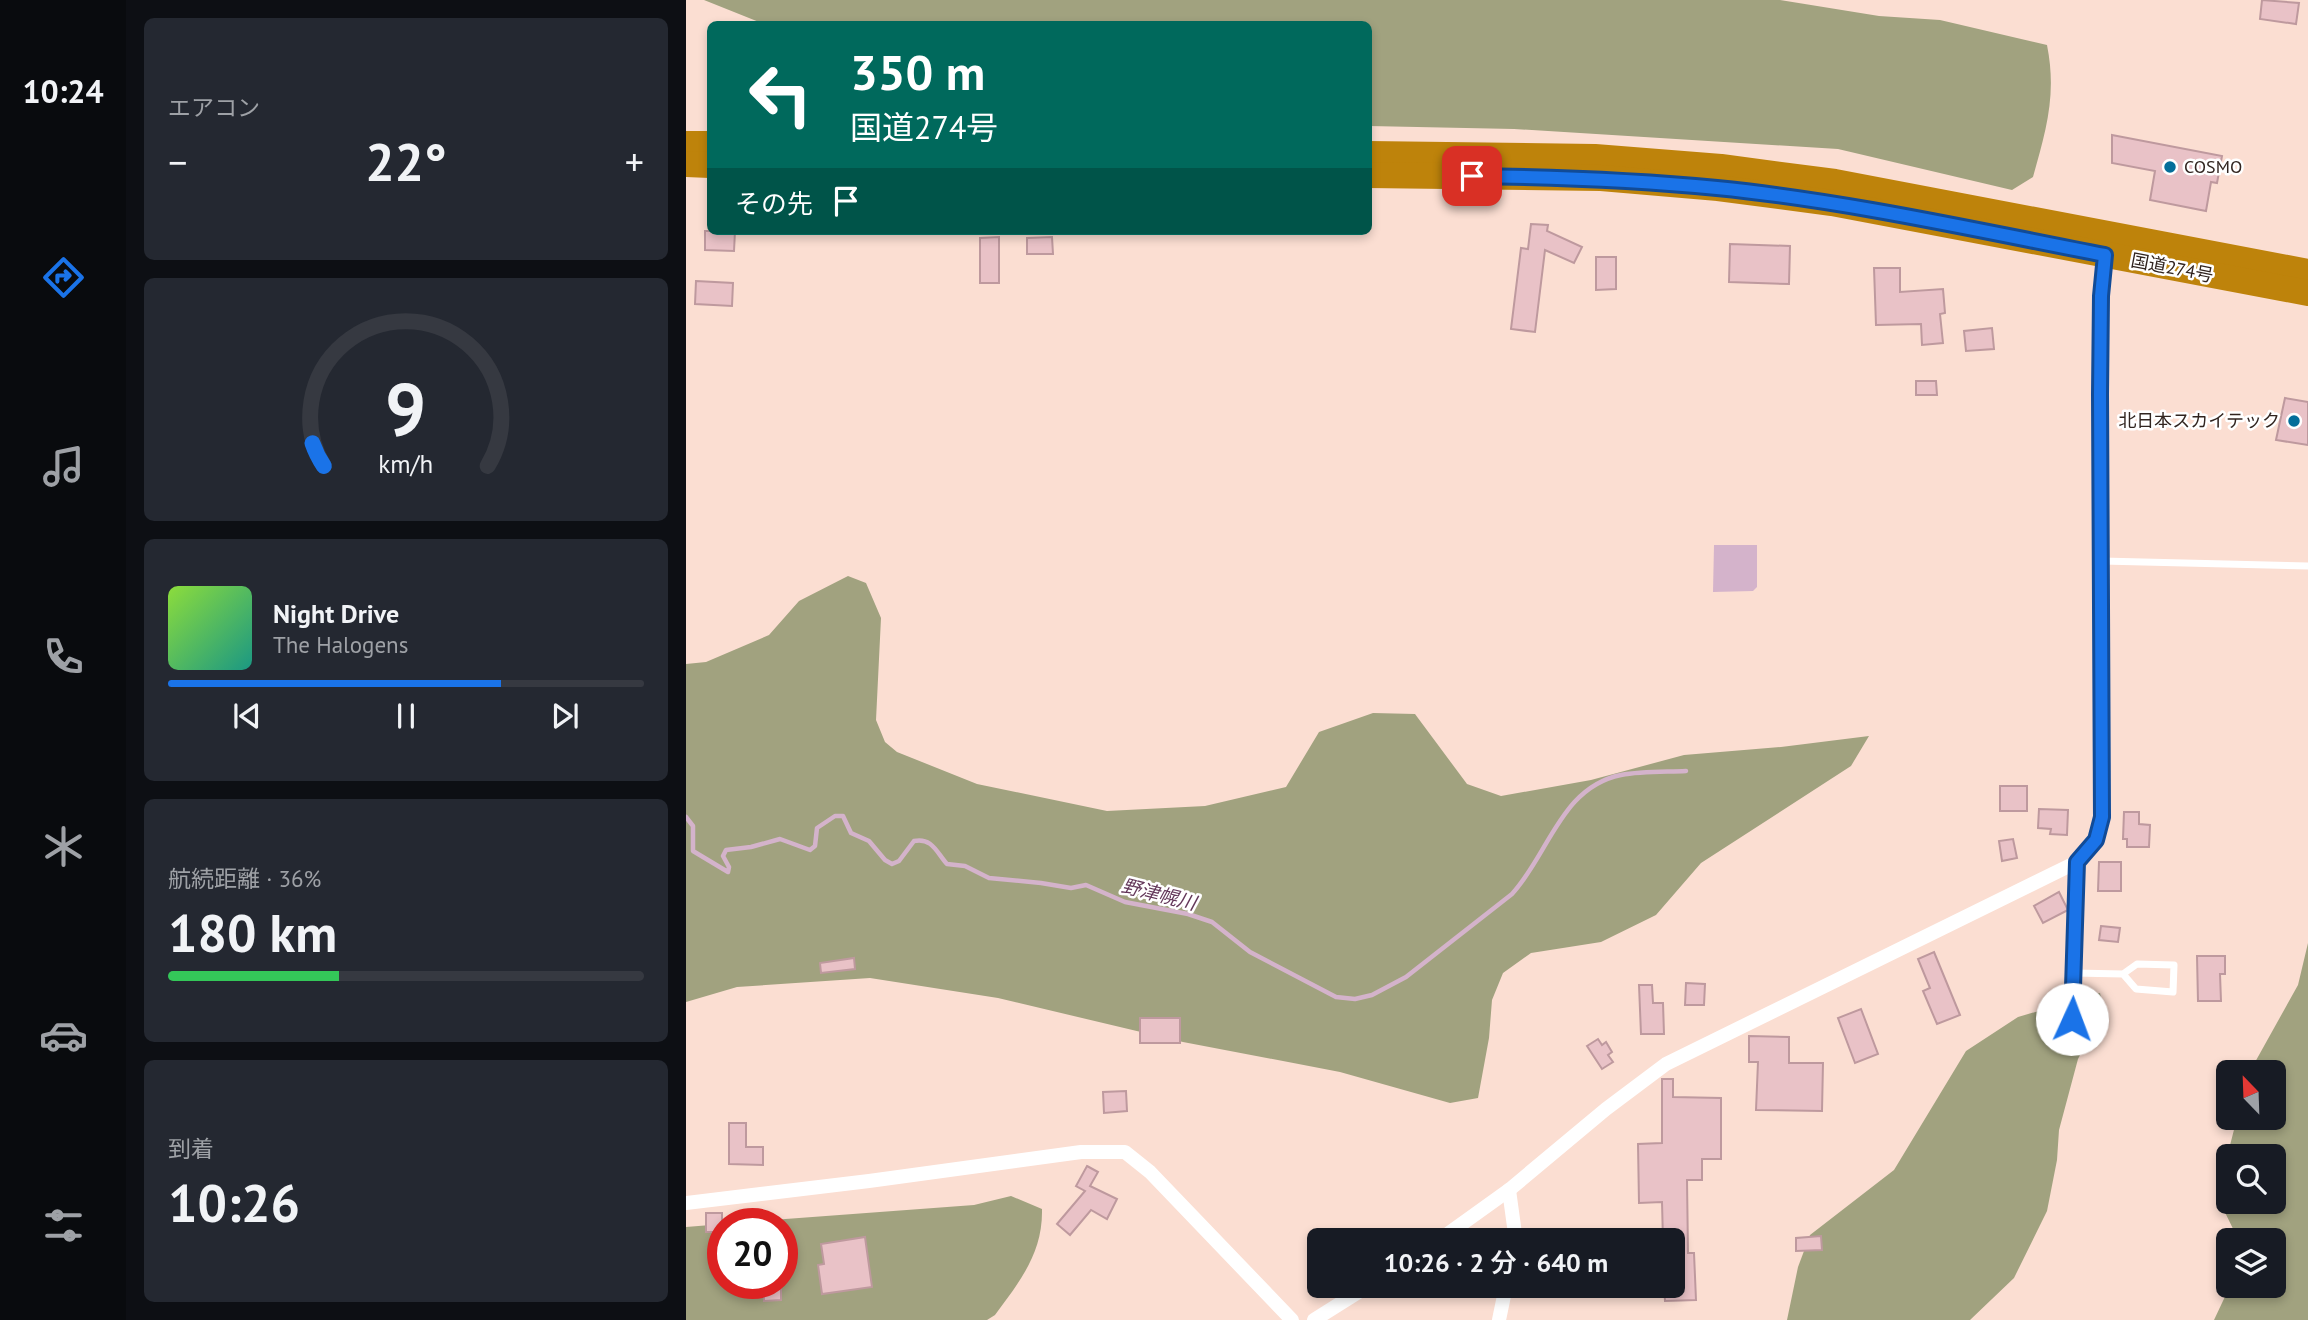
<!DOCTYPE html>
<html lang="ja">
<meta charset="utf-8">
<style>
:root{--surface:#171b24;--page:#242831;--text:#f1f3f6;--muted:#9ea1a6;--line:#363941;--accent:#1a73e8}
body{margin:0;font-family:"PT Sans","Noto Sans JP",sans-serif;background:var(--page);color:var(--text);height:100vh;display:flex;flex-direction:column;font-size:26px;white-space:nowrap}
*{box-sizing:border-box;margin:0}
p{font-size:23px;color:var(--muted)}
.icon{flex:none;width:38px;height:38px;fill:none;stroke:currentColor;stroke-width:2;stroke-linecap:round;stroke-linejoin:round}
.map{position:relative;flex:1;overflow:hidden}
.sheet{display:flex;flex-direction:column;gap:18px;padding:18px;background:#0d0f14;width:560px}
.sheet>*{flex:none}
.top-card{position:absolute;left:21px;top:21px;width:665px;height:214px;border-radius:10px;box-shadow:0 4px 10px #0003;background:#00695c;color:#fff;overflow:hidden}
.needle{width:46px;rotate:337deg}
.tools{position:absolute;left:1530px;top:1060px;display:grid;gap:14px}
.tools a{display:grid;place-items:center;width:70px;height:70px;border-radius:10px;background:var(--surface);box-shadow:0 4px 10px #0003;font-size:35px}
.speed{position:absolute;left:21px;top:1208px;display:flex;gap:14px;font-size:35px;font-weight:700;text-align:center}
.speed>*{display:grid;place-content:center;width:91px;height:91px;border-radius:50%;background:var(--surface);box-shadow:0 4px 10px #0003;line-height:1}
.speed .limit{border:10px solid #d22;background:#fff;color:#111}
.pin{position:absolute;display:grid;place-items:center;width:60px;height:60px;color:#fff;margin:-30px;border-radius:14px;box-shadow:0 4px 10px #0006}
.me{position:absolute;width:77px;margin:-38px;rotate:2deg;stroke-linejoin:round;filter:drop-shadow(0 0 5px #0008)}
.turn{display:flex;align-items:center;gap:24px;height:147px;padding:0 28px;font-size:32px}
.turn .icon{width:91px;height:91px;stroke-width:2.5}
.turn b{display:block;font-size:49px;line-height:60px}
.then{display:flex;align-items:center;height:66px;padding:0 28px;background:#0003;gap:14px;font-size:26px}
.big{font-size:52px;font-weight:600;line-height:1.1}
.sheet .card{flex:1;display:flex;flex-direction:column;justify-content:center;gap:10px;min-width:0;padding:0 24px;border-radius:10px;background:var(--page)}
.sheet .dial{align-items:center;gap:0}
.dial svg{height:182px;overflow:visible;fill:none;stroke:var(--line);stroke-width:7;stroke-linecap:round;text-anchor:middle}
.dial text{fill:var(--text);stroke:none}
.song{display:flex;align-items:center;gap:21px}
.cover{width:84px;height:84px;border-radius:10px;background:linear-gradient(135deg,hsl(90 70% 55%),hsl(170 70% 35%))}
.played{height:7px;border-radius:4px;background:linear-gradient(90deg,var(--accent) 70%,var(--line) 70%)}
.keys{display:flex;justify-content:space-around;direction:ltr}
.heat{display:flex;justify-content:space-between;align-items:center;font-size:38px;direction:ltr}
.charge{height:10px;border-radius:5px;background:linear-gradient(90deg,#34c759 36%,var(--line) 0)}
.trip{position:absolute;left:621px;top:1228px;width:378px;height:70px;border-radius:10px;background:var(--surface);box-shadow:0 4px 10px #0003;font-weight:600;line-height:70px;text-align:center}
main{display:flex;flex:1;min-height:0}
.tabs{display:flex;flex-direction:column;width:126px;justify-content:space-around;align-items:center;background:#090b0e;color:var(--muted)}
.tabs .icon{width:49px;height:49px}
.tabs .current{color:var(--accent)}
.tabs b{font-size:32px;color:var(--text)}
.map>svg:first-child{display:block}
</style>
<main>
<nav class="tabs">
<b>10:24</b>
<svg class="icon current" aria-label="directions" viewBox="0 0 24 24"><path d="M12 3l9 9-9 9-9-9zM9 14v-3h6M13 9l2 2-2 2"/></svg>
<svg class="icon" aria-label="music" viewBox="0 0 24 24"><path d="M9 18V5l10-2v13"/><circle cx="6" cy="18" r="3"/><circle cx="16" cy="16" r="3"/></svg>
<svg class="icon" aria-label="phone" viewBox="0 0 24 24"><path d="M5 4h4l2 5-3 2q2 4 5 5l2-3 5 2v4C11 20 4 13 5 4z"/></svg>
<svg class="icon" aria-label="climate" viewBox="0 0 24 24"><path d="M12 3v18M4 7l16 10M4 17L20 7"/></svg>
<svg class="icon" aria-label="car" viewBox="0 0 24 24"><path d="M5 17H2v-5l4-1 3-4h7l3 4 3 1v5h-3M9 17h6M6 11h13"/><circle cx="7" cy="17" r="2"/><circle cx="17" cy="17" r="2"/></svg>
<svg class="icon" aria-label="filters" viewBox="0 0 24 24"><path d="M4 7h16M4 17h16"/><circle cx="9" cy="7" r="2"/><circle cx="15" cy="17" r="2"/></svg>
</nav>
<section class="sheet">
<div class="card"><p>エアコン</p>
<div class="heat"><a>−</a><b class="big">22°</b><a>+</a></div>
</div>
<div class="card dial"><svg viewBox="0 0 100 80">
<path d="M14 69A42 42 0 1 1 86 69"/>
<path d="M14 69A42 42 0 0 1 9 59" stroke="#1a73e8"/>
<text x="50" y="56" font-size="32" font-weight="700">9</text>
<text x="50" y="72" font-size="11">km/h</text>
</svg></div>
<div class="card">
<div class="song"><i class="cover"></i><div><b>Night Drive</b><p>The Halogens</p></div></div>
<div class="played"></div>
<div class="keys"><svg class="icon" aria-label="previous" viewBox="0 0 24 24"><path d="M18 5L8 12l10 7zM5 5v14"/></svg><svg class="icon" aria-label="pause" viewBox="0 0 24 24"><path d="M8 5v14M16 5v14"/></svg><svg class="icon" aria-label="next" viewBox="0 0 24 24"><path d="M6 5l10 7-10 7zM19 5v14"/></svg></div>
</div>
<div class="card"><p>航続距離 · 36%</p><b class="big">180 km</b><div class="charge"></div></div>
<div class="card"><p>到着</p><b class="big">10:26</b></div>
</section>
<div class="map">
<svg width="1622" height="1320" viewBox="0 0 1622 1320">
<rect width="100%" height="100%" fill="#fbded2"/>
<g fill="#a1a27f" fill-rule="evenodd">
<path d="M18,0h1076l99,16 61,4 107,25c10,50 -1,85 -14,132l-21,13 -174,-41 -324,-20 -145,-3 -1,-102h-604z"/>
<path d="M162,576l18,7 15,35 -5,102 9,22 12,10 80,32 130,27 98,-5 81,-19 33,-55 54,-19 42,1 52,70 34,12 90,-16 93,-25 97,-8 88,-11 -18,30 -150,97 -45,52 -55,27 -70,11 -28,20 -11,27 -3,38 -11,60 -28,5 -110,-31 -157,-30 -185,-44 -128,-20 -133,9 -51,15v-338l20,-2 63,-27 30,-34z"/>
<path d="M1622,943v377h-94l16,-34h43v-45h-34l-22,-45 20,-78h36v-45h-24l49,-88zM1542,1157h45v45h-45z"/>
<path d="M1414,993l3,16 -25,50 -19,71 -2,30 -10,51 -33,67 -44,42h-183l11,-53 12,-32 84,-65 72,-119 52,-34z"/>
<path d="M325,1196l31,13c1,44 -22,72 -47,106l-8,5h-301v-93l37,-3v59h59v-60h-49l241,-18z"/>
</g>
<path fill="#d4b3cb" d="M1028,545h43v42l-4,4 -40,1z"/>
<g fill="none" stroke-linecap="round" stroke-linejoin="round">
<path stroke="#d4b3cb" stroke-width="4.5" d="M0,817l7,9v25l35,21 1,-5 -6,-11 3,-6 25,-3 29,-8 30,11 5,-4 2,-18 18,-12h8l8,17 18,8 16,19 7,4 7,-3 15,-20c18,-4 23,12 33,23l18,2 24,12 52,5 30,5 15,-3 39,17 63,12 24,8 38,30 86,45 19,2 17,-4 34,-18 106,-83c37,-40 49,-107 109,-119 21,-4 44,-3 65,-4"/>
</g>
<g fill="#e9c2c7" stroke="#be999e" stroke-width="2">
<path d="M1576,0l37,3 -3,21 -36,-5z"/>
<path d="M1426,135l110,21 -5,27 -6,-1 -5,29 -56,-11 5,-29 -43,-8z"/>
<path d="M845,224l17,1 -1,6 35,16 -8,16 -29,-13 -10,82 -24,-3 10,-81 7,1z"/>
<path d="M19,231h30l-1,20 -29,-1z"/>
<path d="M313,237v46h-19v-45z"/>
<path d="M366,237l1,17h-26v-16z"/>
<path d="M1044,244l60,2 -1,38 -60,-2z"/>
<path d="M910,257h20v32l-20,1z"/>
<path d="M1188,268h26v24l43,-3 2,24 -5,1 3,29 -21,2 -1,-21 -45,1z"/>
<path d="M10,281l37,2 -1,23 -37,-2z"/>
<path d="M1306,328l2,21 -28,2 -2,-20z"/>
<path d="M1230,381h20l1,14h-21z"/>
<path d="M1599,398l23,4v43l-32,-5z"/>
<rect x="1314" y="786" width="27" height="25"/>
<path d="M1353,809l29,1 -1,25 -17,-1 1,-5 -13,-1z"/>
<path d="M1438,812h15v12l11,1 -1,22h-22v-8h-4z"/>
<path d="M1327,839l4,19 -15,3 -3,-20z"/>
<path d="M1413,862h22v29h-23z"/>
<path d="M1373,892l9,18 -25,13 -9,-17z"/>
<path d="M1415,926l19,2 -2,14 -19,-2z"/>
<path d="M1248,952l26,63 -23,9 -14,-33 7,-3 -12,-29z"/>
<path d="M1511,956h28v18h-5l1,27h-23z"/>
<path d="M168,958l1,11 -34,4 -1,-10z"/>
<path d="M1000,983l19,1 -1,21h-19z"/>
<path d="M953,985h13l1,18h10l1,31h-23z"/>
<path d="M1175,1009l17,45 -23,9 -17,-45z"/>
<rect x="454" y="1018" width="40" height="25"/>
<path d="M1063,1036l40,1v26h34l-1,48 -66,-1 2,-48h-9z"/>
<path d="M912,1039l4,6 4,-3 6,10 -4,3 5,7 -11,7 -15,-23z"/>
<path d="M976,1079h11v18l48,1v61h-19v21h-15l1,73h6l2,47 -31,1 -1,-15h9v-45h-10l-1,-39 -23,1 -1,-59 24,-1z"/>
<path d="M440,1091l1,20 -23,2 -1,-21z"/>
<path d="M43,1123h17v24h17v18l-34,-1z"/>
<path d="M401,1166l11,6 -8,14 27,13 -10,20 -16,-9 -21,25 -13,-11 28,-33 -9,-5z"/>
<rect x="20" y="1213" width="16" height="19"/>
<path d="M1135,1236l1,14 -26,1v-13z"/>
<path d="M179,1237l7,50 -50,7 -4,-29 6,-1 -3,-20z"/>
<path d="M77,1283h18v17l-17,1z"/>
</g>
<g fill="none" stroke-linecap="round" stroke-linejoin="round">
<g stroke="#fff" stroke-width="7">
<path d="M1416,561l206,5"/>
<path d="M1388,973l49,1 14,-10 37,1 -1,27 -37,-3 -13,-15"/>
<path d="M1386,1019l5,-156"/>
</g>
<g stroke="#fff" stroke-width="14">
<path d="M823,1190l7,51"/>
<path d="M0,1203l183,-22 212,-29h44l25,20 142,148"/>
<path d="M752,1241l71,-51 97,-81 60,-45 411,-202 19,-22 6,-23 -2,-423 1,-98 6,-47"/>
<path d="M628,1320l54,-34"/>
<path d="M813,1320l7,-34"/>
</g>
<g stroke="#be830b" stroke-width="26">
<path d="M0,144h24"/>
<path d="M682,154l227,3 126,10 114,15 473,90"/>
<path d="M0,164l24,1"/>
<path d="M682,175l233,3 117,10 114,15 476,90"/>
</g>
</g>
<g fill="none" stroke-linecap="round" stroke-linejoin="round">
<defs>
<path id="route" d="M786,176c82,1 163,4 245,12 130,13 259,42 388,67l-4,41 -1,98 2,423 -6,23 -19,22 -5,157"/>
</defs>
<use href="#route" stroke="#114b97" stroke-width="18"/>
<use href="#route" stroke="#1a73e8" stroke-width="12"/>
</g>
<g fill="#046e9a" stroke="#fff" stroke-width="2.5">
<circle cx="1484" cy="167" r="7"/>
<circle cx="1608" cy="421" r="7"/>
</g>
<g text-anchor="middle" stroke-width="5" stroke-linejoin="round" paint-order="stroke">
<g font-size="18" fill="#31241f" stroke="#fff" text-anchor="start">
<text x="1498" y="173">COSMO</text>
<text x="1594" y="427" text-anchor="end">北日本スカイテック</text>
</g>
<g font-size="18" fill="#31241f" stroke="#fff">
<text transform="translate(1486 268) rotate(11)" y="6">国道274号</text>
</g>
<g font-size="19" font-style="italic" fill="#64385a" stroke="#fff">
<text transform="translate(473 894) rotate(14)" y="7">野津幌川</text>
</g>
</g>
</svg>
<div class="tools">
<a><svg class="needle" viewBox="-14 -14 28 28"><path d="M0-13l5 13h-10z" fill="#e53935"/><path d="M0 13l5-13h-10z" fill="#9ea1a6"/></svg></a>
<a><svg class="icon" aria-label="search" viewBox="0 0 24 24"><circle cx="10" cy="10" r="6"/><path d="M15 15l6 6"/></svg></a>
<a><svg class="icon" aria-label="layers" viewBox="0 0 24 24"><path d="M12 4l9 5-9 5-9-5zM3 14l9 5 9-5"/></svg></a>
</div>
<div class="speed"><div class="limit">20</div></div>
<div class="pin" style="left:786px;top:176px;background:#d93025"><svg class="icon" aria-label="arrive" viewBox="0 0 24 24"><path d="M6 21V4h12l-3 4 3 4H6"/></svg></div>
<svg class="me" style="left:1386px;top:1019px" viewBox="-20 -20 40 40"><circle r="19" fill="#fff"/><path d="M0-13L10 11 0 6-10 11z" fill="#1a73e8"/></svg>
<div class="trip">10:26 · 2 分 · 640 m</div>
<div class="top-card">
<div class="turn"><svg class="icon" aria-label="left" viewBox="0 0 24 24"><path d="M17 20v-9H6M10 6l-5 5 5 5"/></svg><div><b>350 m</b>国道274号</div></div>
<div class="then">その先<svg class="icon" aria-label="arrive" viewBox="0 0 24 24"><path d="M6 21V4h12l-3 4 3 4H6"/></svg></div>
</div>
</div>
</main>
